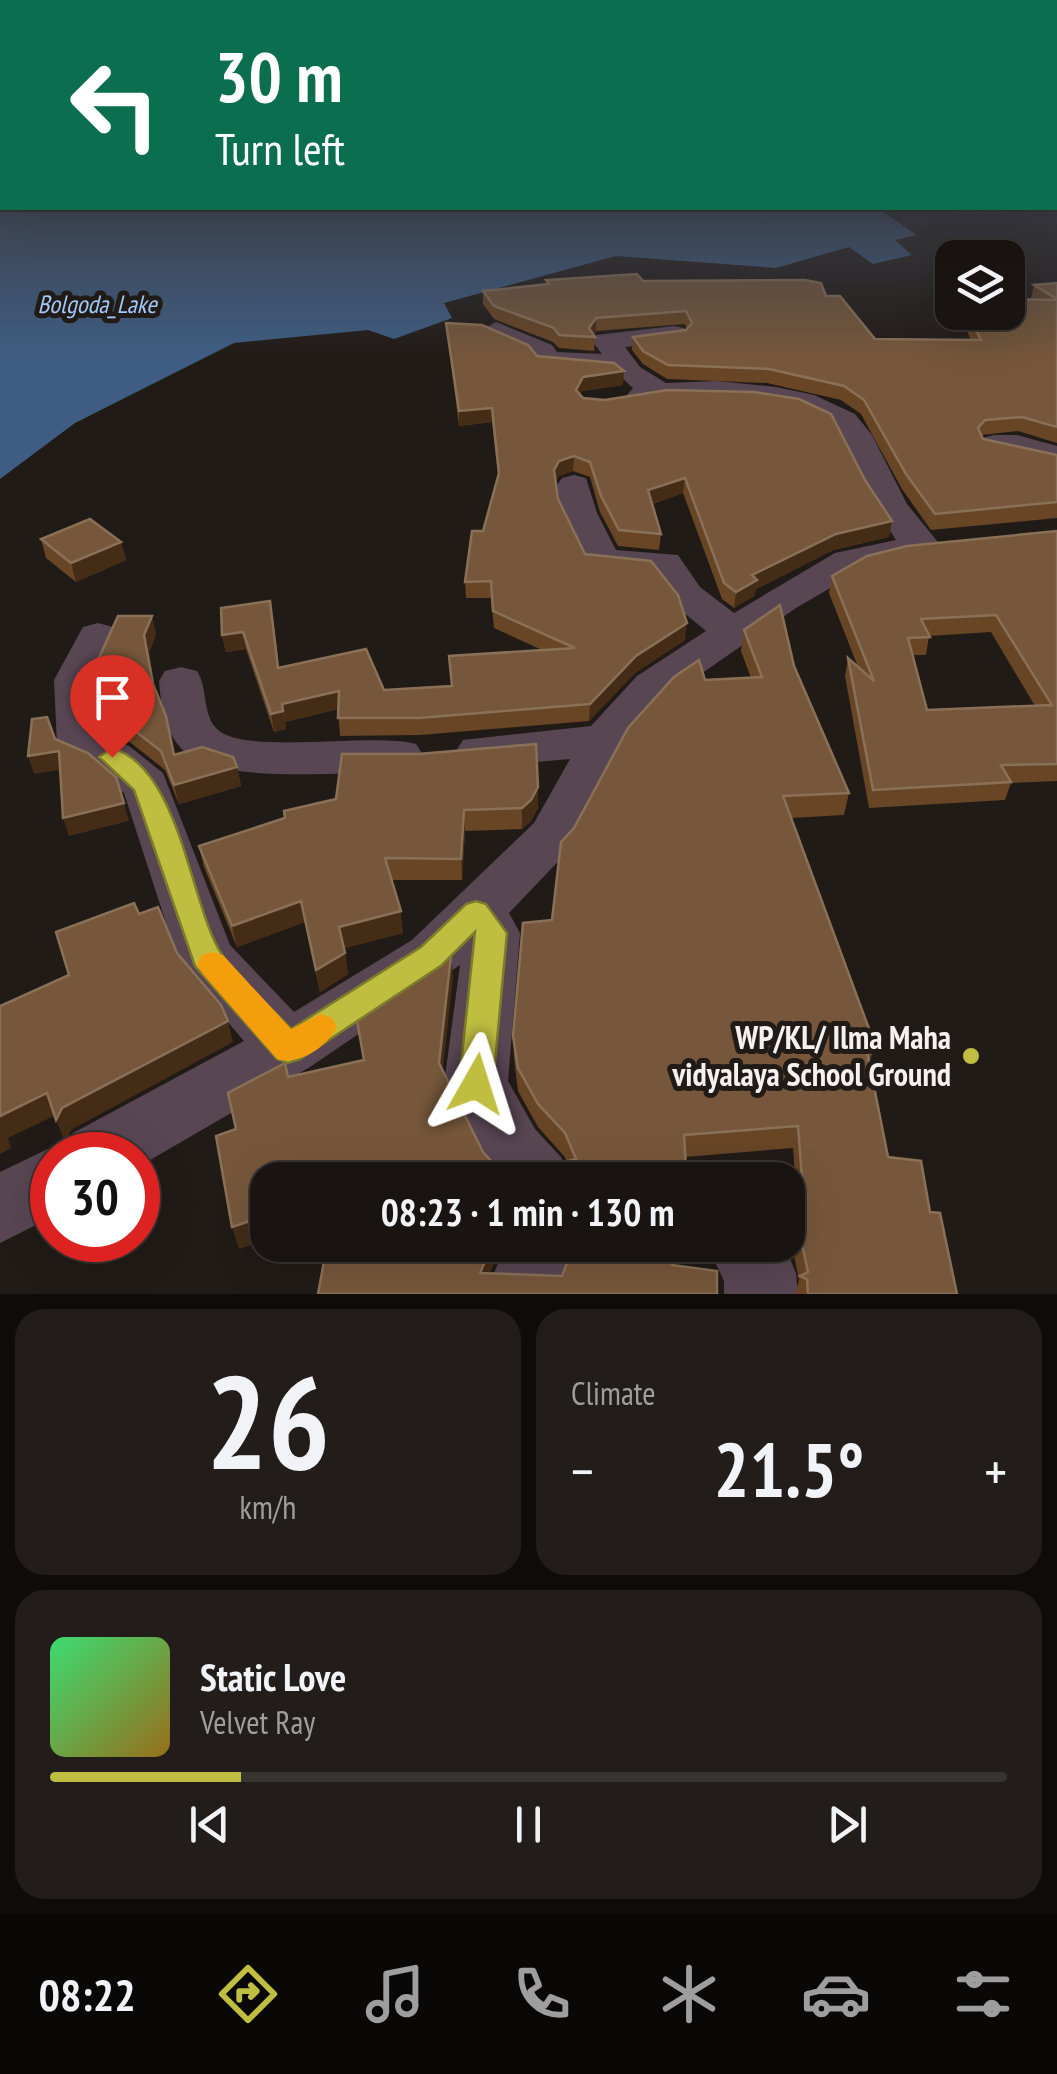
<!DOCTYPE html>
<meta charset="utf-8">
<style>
:root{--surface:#191411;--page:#221d1a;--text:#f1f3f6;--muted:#9f9e9f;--line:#373331;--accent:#c0be40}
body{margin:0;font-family:"PT Sans Narrow",sans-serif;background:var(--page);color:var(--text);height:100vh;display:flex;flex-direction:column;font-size:38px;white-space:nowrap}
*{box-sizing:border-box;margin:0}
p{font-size:32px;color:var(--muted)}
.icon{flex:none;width:55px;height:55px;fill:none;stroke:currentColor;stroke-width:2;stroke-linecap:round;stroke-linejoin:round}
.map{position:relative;height:1294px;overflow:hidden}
.drawer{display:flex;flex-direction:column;gap:15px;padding:15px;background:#0e0b09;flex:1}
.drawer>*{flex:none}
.guide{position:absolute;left:0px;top:0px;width:1058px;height:210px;box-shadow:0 10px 40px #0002,0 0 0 2px var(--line);background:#0b6e4f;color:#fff;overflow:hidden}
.controls{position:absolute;left:935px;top:240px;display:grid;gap:20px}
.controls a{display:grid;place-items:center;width:90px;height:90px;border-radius:20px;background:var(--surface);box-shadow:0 10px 40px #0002,0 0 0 2px var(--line);font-size:50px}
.speed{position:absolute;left:30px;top:1132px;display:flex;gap:20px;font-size:50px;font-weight:700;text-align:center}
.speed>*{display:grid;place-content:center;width:130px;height:130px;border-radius:50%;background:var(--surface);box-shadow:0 10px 40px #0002,0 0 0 2px var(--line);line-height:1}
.speed .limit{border:15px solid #d22;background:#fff;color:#111}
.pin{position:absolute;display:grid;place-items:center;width:85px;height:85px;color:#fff;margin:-102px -42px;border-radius:50% 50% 50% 0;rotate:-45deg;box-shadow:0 0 10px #0007}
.pin .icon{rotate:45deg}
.me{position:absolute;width:110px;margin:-55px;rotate:6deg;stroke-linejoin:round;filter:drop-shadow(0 0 8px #0008)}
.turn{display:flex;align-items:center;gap:35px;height:210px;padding:0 50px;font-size:45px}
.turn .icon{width:130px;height:130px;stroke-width:2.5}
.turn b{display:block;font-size:70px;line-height:85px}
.big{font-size:75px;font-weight:700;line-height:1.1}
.drawer .tile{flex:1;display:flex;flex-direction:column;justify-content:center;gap:15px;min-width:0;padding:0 35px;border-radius:30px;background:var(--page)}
.drawer .dial{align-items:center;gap:0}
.dial b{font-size:130px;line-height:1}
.song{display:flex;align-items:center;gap:30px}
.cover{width:120px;height:120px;border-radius:15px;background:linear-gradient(135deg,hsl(140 70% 55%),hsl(40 70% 35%))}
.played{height:10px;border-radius:5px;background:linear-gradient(90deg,var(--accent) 20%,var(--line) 20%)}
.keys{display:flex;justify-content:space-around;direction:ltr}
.heat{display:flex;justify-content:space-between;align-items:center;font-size:55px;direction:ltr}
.drawer .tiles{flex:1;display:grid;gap:15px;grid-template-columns:1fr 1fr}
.tile:last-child{grid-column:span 2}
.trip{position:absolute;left:250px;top:1162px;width:555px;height:100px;border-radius:30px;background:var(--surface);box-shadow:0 10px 40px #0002,0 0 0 2px var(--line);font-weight:700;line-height:100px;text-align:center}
.tab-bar{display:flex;height:160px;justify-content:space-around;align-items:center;background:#0a0807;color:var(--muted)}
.tab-bar .icon{width:70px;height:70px}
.tab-bar .on{color:var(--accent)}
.tab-bar b{font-size:45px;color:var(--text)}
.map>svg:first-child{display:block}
</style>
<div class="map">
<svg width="1057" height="1294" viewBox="0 0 1057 1294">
<rect width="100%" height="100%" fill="#211b17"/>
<path fill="#3f5d82" d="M0,179l2,29h875l40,27 -22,5 17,15 -39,9 -24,-17 -73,21 -160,-12 -172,47 8,15 -58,21 -26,-9 -134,13 -159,80 -75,56z"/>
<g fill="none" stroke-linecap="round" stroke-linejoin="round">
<g fill="#584653" fill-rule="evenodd">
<path d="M496,322l56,23 5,7 45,2 -10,-13 4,-6 78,-9 10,2 4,6 -4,6 -59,7 15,20 26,16 51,-2 59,6 38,8 41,19 17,21 35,69 34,42 -6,8 -74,16 -65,38 -127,88 -46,52 -53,101 -61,64 11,20 -12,148 27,48 26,28 10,23h-78l-6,-7 -43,-89 16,-119 -150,102 -172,100v-12h-86v62l-52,26v-71l52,-25 13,5 8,-19 171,-92 -58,-68 -9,-16 -53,-164 -29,-25 -31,-13 -7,-11 -3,-64 29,-53 15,-4 15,4 6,9 -21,44 6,55 25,11 34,27 67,172 64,67 118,-72 122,-117 36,-64 -90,8 -17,-5 -7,-11 7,-11 128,-14 46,-50 69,-45 -34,-28 -20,-29 -64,-5 -27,-56 -4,-28 5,-7 12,-3 12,3 11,35 19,37 62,5 22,32 34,26 101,-60 61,-13 -33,-51 -24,-54 -23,-18 -69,-16h-116l-4,-6 6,-7 -21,-19 -75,-3 -6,-10 -45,-20 -4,-6z"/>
<path d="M994,435h23l40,11v21l-42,-12 -33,-3 -4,-7 4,-7z"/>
<path d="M181,667l16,4c11,17 5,43 20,58 27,27 156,3 199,15l7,11 -7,11 -17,5c-48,1 -179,14 -214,-19 -20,-18 -24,-45 -26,-71l6,-10z"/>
<path d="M506,1245h72l-19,49h-74z"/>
<path d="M707,1245h77l12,28 2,21h-74v-13z"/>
</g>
</g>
<g fill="#674525" fill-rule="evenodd">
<path d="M546,280l97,1 183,15 49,43 96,1 -13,-28h50l25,-12 -2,-2 3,-13 23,-2v160l-39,-12 -37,4 2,4 74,16v63l-126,12 -29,-41 -41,-75 -20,-14 -74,-17 -100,-4 -24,-15 -11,-14 1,-13 53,-7 1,-1 -2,-5 -89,7 -3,4 2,2 -1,14 -35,-3 -6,-6 -59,-23 -11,-15v-13l63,-6z"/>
<path d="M446,323l177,62 -41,6 -2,4 3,3 282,82 27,41 -3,16 -56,13 -77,39 -2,7 -20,12 -12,-9 -39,-106 -31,11 9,30 -2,16 -41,-4 -18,-34 -10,-35 -17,-6 -14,5 -4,6 3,17 27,55 100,86 -50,33 -46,48 -169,14 -80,1 -2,-27 -53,13 1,7 -12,3 -28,-83 -20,3 -4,-17 51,-17 6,50 105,22 67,-4 91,-36 -48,-22 -3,-30h-25l-1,-16 18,-51 15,-55 -6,-54 -33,4z"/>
<path d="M1057,531v250l-46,2 -6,17 -136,8 -24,-132 3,-18 10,9 -29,-74 3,-17zM991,632l44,74 -108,4 -15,-55h14l3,-19z"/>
<path d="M41,539l80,3 5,18 -50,22 -30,-24z"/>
<path d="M744,630l50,36 55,127 -5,22 -53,3 84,227 -6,18 19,94 42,55 27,82h-162l4,-14 -11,-54 5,-24h4l-4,-54 -108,9 -1,23h-118l1,-18 -3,-6 -26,-29 -20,-36 -4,-33 -1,-22 39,-116 153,-240 46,-2 -10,-27z"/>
<path d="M156,634l-7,19 6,36 20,66 62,12 4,19 -62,18 -14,-34 -34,-27 -23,-11 -6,-18z"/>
<path d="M336,799l202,9 -7,13 -9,8 -57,2 -3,49h-70l11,53 -59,15 4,26 -28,18 -15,-70 -68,25 -33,-80 -5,-21z"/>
</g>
<g fill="#442c16">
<path d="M596,318v13l-5,6 -2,-9z"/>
<path d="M624,371l-1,14 -41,6 -6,13v-14l7,-13z"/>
<path d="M492,408v14l-33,4v-15z"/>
<path d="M574,456l-1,15 -14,5 -6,10 1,-16 5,-9z"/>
<path d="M685,478l-2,15 -36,12 1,-15z"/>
<path d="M892,521l-3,16 -56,13 -77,39 -2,7 -20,12 2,-16 16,-17 84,-41z"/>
<path d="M121,542l5,18 -50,22 -5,-19z"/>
<path d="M152,616l4,18 -7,19 8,50 -13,-68z"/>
<path d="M687,623l-2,17 -50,33 -46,48 1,-17 46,-48z"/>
<path d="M243,632l3,17 -20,3 -4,-17z"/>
<path d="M339,691l2,17 -56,14 -3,-18z"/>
<path d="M283,711l3,18 -12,3 -3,-18z"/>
<path d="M59,751l6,18 -31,5 -6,-18z"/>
<path d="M237,767l4,19 -62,18 -5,-19z"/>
<path d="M538,787v21l-7,13 -9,8v-21z"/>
<path d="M124,803l5,18 -60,15 -6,-18z"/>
<path d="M464,810l1,21 -3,49 -1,-21z"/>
<path d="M301,901l4,21 -68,25 -5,-21z"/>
<path d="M401,911l2,22 -61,16 -3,-22z"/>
<path d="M345,953l3,21 -28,18 -4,-22z"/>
<path d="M451,956l2,22 -12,108 -2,-23z"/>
<path d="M228,1021l5,21 -162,88 -6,12 -9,-22 6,-12z"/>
<path d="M47,1093l9,22 -48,23 3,10 -11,6v-38z"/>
<path d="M268,1215v24l-29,10 -7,-22z"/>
<path d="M492,1245h10l-21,49 -1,-21z"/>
</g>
<g fill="#76573b" stroke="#8a7057" stroke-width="2.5" fill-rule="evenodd">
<path d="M637,274l6,7 162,-1 16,3 5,13h14l35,43 106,1 -14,-28h41v-13l49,1v127l-35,-10 -37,3 -7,8 5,11 74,16v47l-122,12 -29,-40 -42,-74 -20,-14 -75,-17 -101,-4 -25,-14 -10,-14 53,-7 6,-7 -6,-12 -90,7 -7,10 6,9 -36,-2 -5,-7 -60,-22 -11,-15 66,-7 -3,-4z"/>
<path d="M1057,283v16l-23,-14z"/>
<path d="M446,323l36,2 46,20 9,11 77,7 10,8 -41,6 -7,13 7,8 22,2 62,-10 87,2 45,7 32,15 34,66 27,41 -56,13 -84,41 5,5 -21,12 -12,-9 -39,-105 -37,12 13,44 -42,-4 -18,-34 -11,-34 -16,-6 -15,5 -5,9 4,29 27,55 66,7 27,34 9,28 -51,33 -46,48 -171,14h-81l1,-27 -57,13 1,7 -12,3 -28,-82 -21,3 -1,-27 49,-7 8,67 88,-19 18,41 68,-4 -3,-30 126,-8 -82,-37 -2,-30 -26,1 7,-51h11l16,-58 -7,-65 -33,3z"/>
<path d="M90,519l31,23 -50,21 -30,-24z"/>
<path d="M1057,531v233l-56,1 10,17 -138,8 -25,-132 26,23 -42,-105 35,-20 40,-10zM996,615l56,90 -125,5 -19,-72 22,-1 -9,-18z"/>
<path d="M780,605l14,61 55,127 -66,3 92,249 -9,1 22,111 33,4 9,51 10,1 17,81h-149l-1,-15 -7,-3 8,-4 -15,-70 11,1 -6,-77 -114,9 2,33h-19l1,12h-86l-15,-19 9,-2 -11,-26 -27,-29 -20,-36 -5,-32 10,-113 29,-3 9,-78 13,-14 54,-100 46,-51 25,-17 6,20 57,-3 -18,-47z"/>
<path d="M118,616h34l-8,19 9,49 13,32 8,39 28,-8 31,10 4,10 -63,18 -13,-34 -35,-27 -24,-10 -5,-52z"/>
<path d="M47,717l8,22 33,14 28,24 8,26 -61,15 -4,-67 -31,5 4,-37z"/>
<path d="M536,744l2,43 -7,13 -9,8 -58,2 -3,49 -76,-1 16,53 -62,16 6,26 -29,17 -15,-69 -69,25 -33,-80 86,-28 -1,-7 52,-12 6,-45h76z"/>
<path d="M134,903l5,11 19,-7 19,46 44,52 7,16 -166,87 -6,12 -9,-27 -47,23v-110l69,-31 -13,-43z"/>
<path d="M451,956l-12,107 44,89 8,9 3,19h-226v35l-36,12 -16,-91 20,-7 -8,-36 57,-30 3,14 76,-17 -8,-45z"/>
<path d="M327,1245h165l-12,28 82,3 12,-31h97l1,20 45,6v23h-399z"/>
</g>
<linearGradient id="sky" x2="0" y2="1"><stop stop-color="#120f0d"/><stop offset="0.5" stop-color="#3d3f47"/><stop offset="1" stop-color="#3d3f47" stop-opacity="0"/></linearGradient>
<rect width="1057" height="360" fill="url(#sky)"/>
<path fill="#c0be40" stroke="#7d7c2a" stroke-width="2.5" d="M112,748c66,19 77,146 106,200 14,26 52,58 73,81l130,-82 45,-43 10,-3 10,3 21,29 -14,151 -5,11 -12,4 -12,-4 -5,-11 16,-152 -33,33 -142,94 -12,4 -11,-4 -82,-93 -61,-176 -35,-33z"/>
<path fill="#f59e0b" d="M213,952l10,3 68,74 30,-15 11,4 5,9c-9,20 -40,39 -60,32l-75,-86 -5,-9 5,-9z"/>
<circle fill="#c0be40" stroke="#211b17" stroke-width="4" cx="971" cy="1056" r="10"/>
<g text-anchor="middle" stroke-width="10" stroke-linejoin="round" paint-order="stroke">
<g font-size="25" font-style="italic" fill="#a1c8f8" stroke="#211b17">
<text x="97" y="313">Bolgoda_Lake</text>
</g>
<g font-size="32" font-weight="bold" fill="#f5f1ee" stroke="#211b17" text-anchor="end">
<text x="951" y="1049">WP/KL/ Ilma Maha<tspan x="951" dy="37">vidyalaya School Ground</tspan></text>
</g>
</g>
</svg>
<div class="controls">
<a><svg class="icon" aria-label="layers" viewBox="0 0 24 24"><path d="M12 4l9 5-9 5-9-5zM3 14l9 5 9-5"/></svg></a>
</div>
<div class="speed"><div class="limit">30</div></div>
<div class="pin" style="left:112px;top:757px;background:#d93025"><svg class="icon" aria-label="arrive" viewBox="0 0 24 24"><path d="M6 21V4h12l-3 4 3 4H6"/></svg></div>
<svg class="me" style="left:476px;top:1084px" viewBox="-20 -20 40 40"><path d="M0-17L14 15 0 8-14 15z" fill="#c0be40" stroke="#fff" stroke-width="4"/></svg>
<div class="trip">08:23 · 1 min · 130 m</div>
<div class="guide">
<div class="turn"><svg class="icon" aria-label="left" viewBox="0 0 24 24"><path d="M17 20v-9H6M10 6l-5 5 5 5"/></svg><div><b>30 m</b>Turn left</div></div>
</div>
</div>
<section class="drawer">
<div class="tiles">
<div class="tile dial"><b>26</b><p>km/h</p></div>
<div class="tile"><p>Climate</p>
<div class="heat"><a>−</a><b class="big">21.5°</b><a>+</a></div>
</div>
<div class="tile">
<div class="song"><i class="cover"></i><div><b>Static Love</b><p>Velvet Ray</p></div></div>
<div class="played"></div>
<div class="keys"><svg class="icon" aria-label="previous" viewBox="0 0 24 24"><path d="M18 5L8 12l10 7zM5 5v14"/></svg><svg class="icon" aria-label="pause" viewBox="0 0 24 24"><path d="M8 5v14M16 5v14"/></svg><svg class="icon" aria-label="next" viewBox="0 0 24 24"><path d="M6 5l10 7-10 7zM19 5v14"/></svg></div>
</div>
</div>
</section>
<nav class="tab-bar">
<b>08:22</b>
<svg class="icon on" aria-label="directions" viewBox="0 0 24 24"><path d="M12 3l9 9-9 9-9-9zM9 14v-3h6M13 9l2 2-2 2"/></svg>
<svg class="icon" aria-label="music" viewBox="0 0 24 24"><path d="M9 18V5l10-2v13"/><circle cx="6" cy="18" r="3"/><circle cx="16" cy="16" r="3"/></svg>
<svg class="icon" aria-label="phone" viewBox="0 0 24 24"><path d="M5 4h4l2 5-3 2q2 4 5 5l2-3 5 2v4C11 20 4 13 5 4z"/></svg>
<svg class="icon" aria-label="climate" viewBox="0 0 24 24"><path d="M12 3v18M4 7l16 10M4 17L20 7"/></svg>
<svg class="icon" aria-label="car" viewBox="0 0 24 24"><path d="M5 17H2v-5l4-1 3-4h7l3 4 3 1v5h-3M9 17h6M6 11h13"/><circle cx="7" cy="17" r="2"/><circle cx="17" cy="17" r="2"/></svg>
<svg class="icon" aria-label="filters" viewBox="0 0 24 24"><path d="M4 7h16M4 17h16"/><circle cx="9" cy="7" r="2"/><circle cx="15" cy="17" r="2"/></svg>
</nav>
